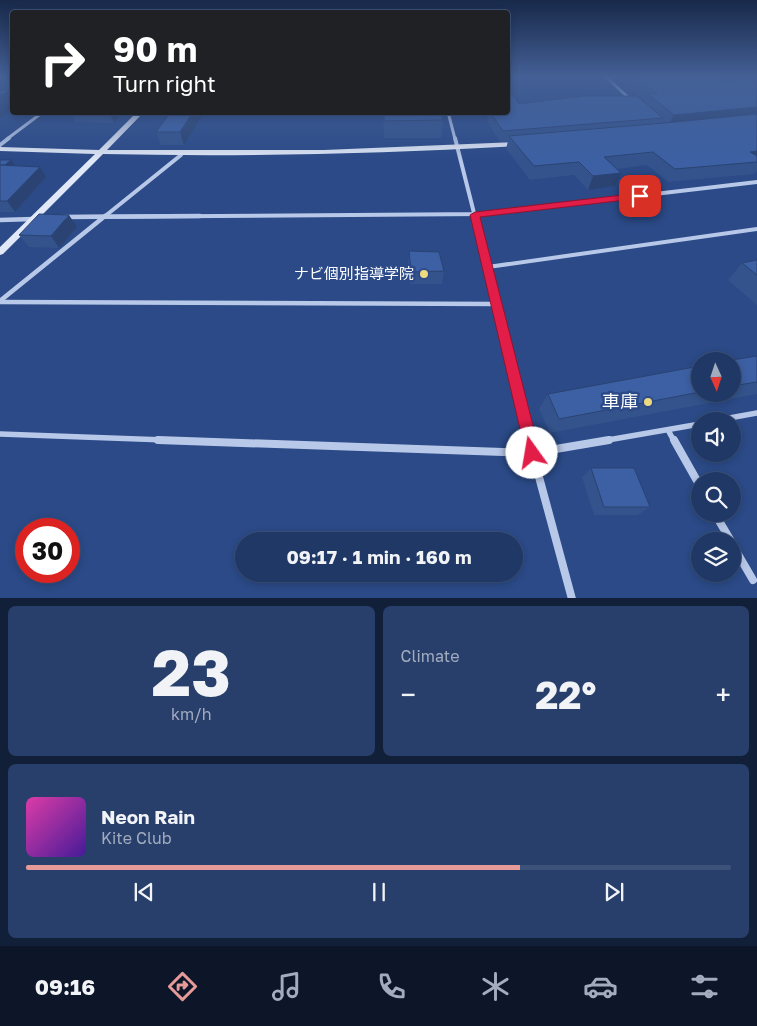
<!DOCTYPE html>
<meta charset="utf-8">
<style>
:root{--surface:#203865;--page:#283f6b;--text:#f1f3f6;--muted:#a2acbf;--line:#3d5279;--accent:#e69b98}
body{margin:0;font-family:"Golos Text","Noto Sans JP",sans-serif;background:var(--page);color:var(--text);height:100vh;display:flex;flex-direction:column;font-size:19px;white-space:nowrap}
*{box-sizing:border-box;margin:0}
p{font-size:16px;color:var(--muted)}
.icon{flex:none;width:28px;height:28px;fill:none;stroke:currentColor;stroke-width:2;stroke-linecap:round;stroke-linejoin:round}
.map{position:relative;height:598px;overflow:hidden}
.sheet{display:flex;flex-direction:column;gap:8px;padding:8px;background:#121f38;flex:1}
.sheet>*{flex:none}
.hud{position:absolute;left:10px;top:10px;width:500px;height:105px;border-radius:5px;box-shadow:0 2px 8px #0003,0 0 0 1px var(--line);background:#202124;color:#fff;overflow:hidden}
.needle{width:32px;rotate:177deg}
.fabs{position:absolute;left:691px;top:352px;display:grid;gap:10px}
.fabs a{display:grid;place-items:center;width:50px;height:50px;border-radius:50%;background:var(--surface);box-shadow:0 2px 8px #0003,0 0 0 1px var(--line);font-size:25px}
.speed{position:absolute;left:15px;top:518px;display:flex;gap:10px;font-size:25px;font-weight:700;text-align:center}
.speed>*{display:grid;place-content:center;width:65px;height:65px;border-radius:50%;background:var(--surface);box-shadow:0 2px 8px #0003,0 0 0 1px var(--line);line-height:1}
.speed .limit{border:8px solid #d22;background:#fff;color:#111}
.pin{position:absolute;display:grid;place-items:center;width:42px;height:42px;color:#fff;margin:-21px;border-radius:10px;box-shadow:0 2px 8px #0006}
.me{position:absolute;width:55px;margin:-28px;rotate:347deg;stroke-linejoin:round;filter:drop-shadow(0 0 4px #0008)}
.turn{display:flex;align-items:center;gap:18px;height:105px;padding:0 20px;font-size:22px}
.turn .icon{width:65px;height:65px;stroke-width:2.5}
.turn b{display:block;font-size:35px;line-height:42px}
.big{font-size:38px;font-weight:700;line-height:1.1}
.sheet .card{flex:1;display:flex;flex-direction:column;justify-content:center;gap:8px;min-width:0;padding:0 18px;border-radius:8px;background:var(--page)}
.sheet .dial{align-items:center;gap:0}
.dial b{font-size:65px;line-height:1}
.song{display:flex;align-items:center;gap:15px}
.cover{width:60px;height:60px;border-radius:8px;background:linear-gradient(135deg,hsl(320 70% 55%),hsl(260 70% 35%))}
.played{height:5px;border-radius:2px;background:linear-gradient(90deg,var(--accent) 70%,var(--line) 70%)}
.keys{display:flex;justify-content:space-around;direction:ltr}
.heat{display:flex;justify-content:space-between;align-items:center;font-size:28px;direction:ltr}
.sheet .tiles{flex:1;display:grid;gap:8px;grid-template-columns:1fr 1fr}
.card:last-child{grid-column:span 2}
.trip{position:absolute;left:235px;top:532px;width:288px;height:50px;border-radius:25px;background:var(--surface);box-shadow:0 2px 8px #0003,0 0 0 1px var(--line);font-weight:700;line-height:50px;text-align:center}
.tabs{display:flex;height:80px;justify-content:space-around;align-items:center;background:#0d1628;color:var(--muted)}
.tabs .icon{width:35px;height:35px}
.tabs .active{color:var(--accent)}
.tabs b{font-size:22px;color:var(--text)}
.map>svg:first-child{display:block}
</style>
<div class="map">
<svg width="757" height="599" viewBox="0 0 757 599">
<rect width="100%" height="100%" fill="#2b4a87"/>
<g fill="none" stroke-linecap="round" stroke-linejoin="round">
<path stroke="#b8c8e8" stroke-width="4" d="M488,267l269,-38"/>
<g stroke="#b8c8e8" stroke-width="3">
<path d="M606,77l24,22"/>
<path d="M448,112l7,27"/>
<path d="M7,139l36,-27"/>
</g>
<g stroke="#b8c8e8" stroke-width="4">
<path d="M455,138l20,79"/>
<path d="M0,145l9,-7"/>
<path d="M64,217l420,-3 273,-32"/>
<path d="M104,217l77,-62"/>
</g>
<g stroke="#b8c8e8" stroke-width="4.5">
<path d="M475,216l25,100"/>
<path d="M64,217l136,-1"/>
<path d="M0,220l34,-1"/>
<path d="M0,301l105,-85"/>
<path d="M0,302l497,2"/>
</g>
<g stroke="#b8c8e8" stroke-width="5.5">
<path d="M499,315l30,126"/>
<path d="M713,421l44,-8"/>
<path d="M668,430l6,11"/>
<path d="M0,434l193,7"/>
<path d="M602,441l98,-17"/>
</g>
<g stroke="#b8c8e8" stroke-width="8">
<path d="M158,440l374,13 77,-13"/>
<path d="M529,440l43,159"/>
<path d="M674,440l26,46"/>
<path d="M715,514l16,27"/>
<path d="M732,544l21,36"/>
</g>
<path fill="#e1e8f7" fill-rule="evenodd" d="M137,112h7l-37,38h217l195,-8 3,2 -3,2c-139,8 -277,11 -416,8l-100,100 -3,1v-8l95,-93 -95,-3v-4l99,3z"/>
</g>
<g fill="#34538c">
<path d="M616,77h103l6,4 32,-2v92l-3,3 -86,8 -21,-17 -30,4 -2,17 -27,4 -14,-15 -44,5 -24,-31 2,-8 -8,1 -13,-21 1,-9h20l11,-8 126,-2v-1z"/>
<path d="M70,112h55l-11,11 -39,-1z"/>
<path d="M171,112h34l-21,33h-23l-5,-13z"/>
<path d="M383,112h58l2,8 -2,18h-57z"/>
<path d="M0,160l46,17 -31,35h-15z"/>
<path d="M77,227l-18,21 -30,-1 -10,-12z"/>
<path d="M409,251l35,20 -2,13h-32l-2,-21z"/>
<path d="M757,260v45l-29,-25 14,-17z"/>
<path d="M757,356v38l-207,39 -11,-24 9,-15 152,-28v28h32v-33z"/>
<path d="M591,468l59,39 -12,8h-44l-12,-38z"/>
</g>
<g fill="#2a4372">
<path d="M11,90l1,3v16l-12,9v-22z"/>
<path d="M757,107v11l-90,9 7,-12z"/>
<path d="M109,112h16l-11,11z"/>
<path d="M193,112h12l-21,33 -4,-13z"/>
<path d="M757,151v11l-7,-10z"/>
<path d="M11,160l4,6 -15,3z"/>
<path d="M40,167l6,10 -31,35 -8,-11z"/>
<path d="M621,173l-6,13 -27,4 5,-14z"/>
<path d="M69,215l8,12 -18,21 -8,-12z"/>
</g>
<g fill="#3c60a3" stroke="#2a4372">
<path d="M635,77h84l6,4 32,-2v28l-83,8 -26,-21h9z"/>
<path d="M0,90h11l-11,6z"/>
<path d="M508,96h6l5,8 63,-8h55l26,22 -160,13 -13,-19h18z"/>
<path d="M171,112h22l-13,20h-24z"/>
<path d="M384,112h57l2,8 -59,1z"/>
<path d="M757,114v37l-7,1 7,4v6l-82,7 -22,-17 -49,5 17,16 -28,3 -14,-14 -45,4 -25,-30 156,-13z"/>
<path d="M0,160h11l-6,5h-5z"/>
<path d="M0,165l40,2 -33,34h-7z"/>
<path d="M39,214l30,1 -18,21 -32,-1z"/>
<path d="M409,251l30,1 5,19 -33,1z"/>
<path d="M757,260v15l-15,-12z"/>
<path d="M757,356v26l-25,4v-25h-6z"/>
<path d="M700,366v26l-141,27 -11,-25z"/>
<path d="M591,468h43l16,39h-46z"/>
</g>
<linearGradient id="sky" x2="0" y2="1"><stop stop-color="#18294a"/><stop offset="0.48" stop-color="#446096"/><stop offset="1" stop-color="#446096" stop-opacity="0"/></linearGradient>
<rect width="757" height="161" fill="url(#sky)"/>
<path fill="#e11d48" stroke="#92132f" d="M640,193l4,3 -1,2 -163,19 60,236 -2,6 -6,2 -5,-2 -57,-244 5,-3z"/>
<g fill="#edd980" stroke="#2b4a87" stroke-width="2">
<circle cx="424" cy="274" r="5"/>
<circle cx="648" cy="402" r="5"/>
</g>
<g text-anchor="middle" stroke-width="5" stroke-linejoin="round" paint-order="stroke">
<g font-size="15" fill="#fff" stroke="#2b4a87" text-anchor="end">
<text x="414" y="279">ナビ個別指導学院</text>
</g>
<g font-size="18" fill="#fff" stroke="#2b4a87" text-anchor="end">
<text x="638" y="408">車庫</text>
</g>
</g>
</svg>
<div class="fabs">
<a><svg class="needle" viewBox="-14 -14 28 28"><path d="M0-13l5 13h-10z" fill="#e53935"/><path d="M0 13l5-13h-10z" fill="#a2acbf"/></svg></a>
<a><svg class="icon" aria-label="sound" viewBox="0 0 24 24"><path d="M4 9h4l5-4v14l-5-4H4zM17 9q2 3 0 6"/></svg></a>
<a><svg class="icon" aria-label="search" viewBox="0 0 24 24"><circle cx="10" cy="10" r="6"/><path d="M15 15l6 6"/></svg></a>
<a><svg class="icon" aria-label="layers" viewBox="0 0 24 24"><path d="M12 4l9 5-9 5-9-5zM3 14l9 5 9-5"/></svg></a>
</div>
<div class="speed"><div class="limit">30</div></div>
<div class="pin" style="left:640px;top:196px;background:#d93025"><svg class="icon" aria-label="arrive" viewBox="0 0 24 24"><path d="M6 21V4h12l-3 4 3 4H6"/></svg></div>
<svg class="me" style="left:532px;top:453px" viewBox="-20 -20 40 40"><circle r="19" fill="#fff"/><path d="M0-13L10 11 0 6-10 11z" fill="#e11d48"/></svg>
<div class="trip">09:17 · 1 min · 160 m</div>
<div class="hud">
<div class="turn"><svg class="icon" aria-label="right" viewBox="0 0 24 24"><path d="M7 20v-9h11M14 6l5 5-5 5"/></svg><div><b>90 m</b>Turn right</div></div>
</div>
</div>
<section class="sheet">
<div class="tiles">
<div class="card dial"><b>23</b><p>km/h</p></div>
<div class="card"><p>Climate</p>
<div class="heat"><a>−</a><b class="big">22°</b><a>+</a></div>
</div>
<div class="card">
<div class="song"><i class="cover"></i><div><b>Neon Rain</b><p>Kite Club</p></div></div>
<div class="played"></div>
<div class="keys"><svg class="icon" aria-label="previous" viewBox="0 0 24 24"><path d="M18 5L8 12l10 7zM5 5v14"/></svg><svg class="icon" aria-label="pause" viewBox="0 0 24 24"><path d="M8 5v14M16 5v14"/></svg><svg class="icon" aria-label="next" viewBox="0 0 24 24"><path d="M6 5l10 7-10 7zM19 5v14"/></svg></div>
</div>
</div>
</section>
<nav class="tabs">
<b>09:16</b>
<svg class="icon active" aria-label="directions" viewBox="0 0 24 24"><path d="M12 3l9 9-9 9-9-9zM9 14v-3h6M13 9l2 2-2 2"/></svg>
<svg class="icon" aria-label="music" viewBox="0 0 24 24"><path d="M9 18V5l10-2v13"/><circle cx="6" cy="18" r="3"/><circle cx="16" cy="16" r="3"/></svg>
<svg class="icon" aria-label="phone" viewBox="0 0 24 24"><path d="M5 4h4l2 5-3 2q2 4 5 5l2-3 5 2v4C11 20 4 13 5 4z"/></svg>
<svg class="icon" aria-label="climate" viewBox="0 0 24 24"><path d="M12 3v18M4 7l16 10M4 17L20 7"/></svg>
<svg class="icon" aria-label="car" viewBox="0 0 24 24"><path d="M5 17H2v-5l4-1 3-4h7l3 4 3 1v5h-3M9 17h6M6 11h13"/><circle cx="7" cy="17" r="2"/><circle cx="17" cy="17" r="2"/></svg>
<svg class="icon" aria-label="filters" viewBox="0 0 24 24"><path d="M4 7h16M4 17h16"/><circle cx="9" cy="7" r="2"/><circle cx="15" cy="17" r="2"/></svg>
</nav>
